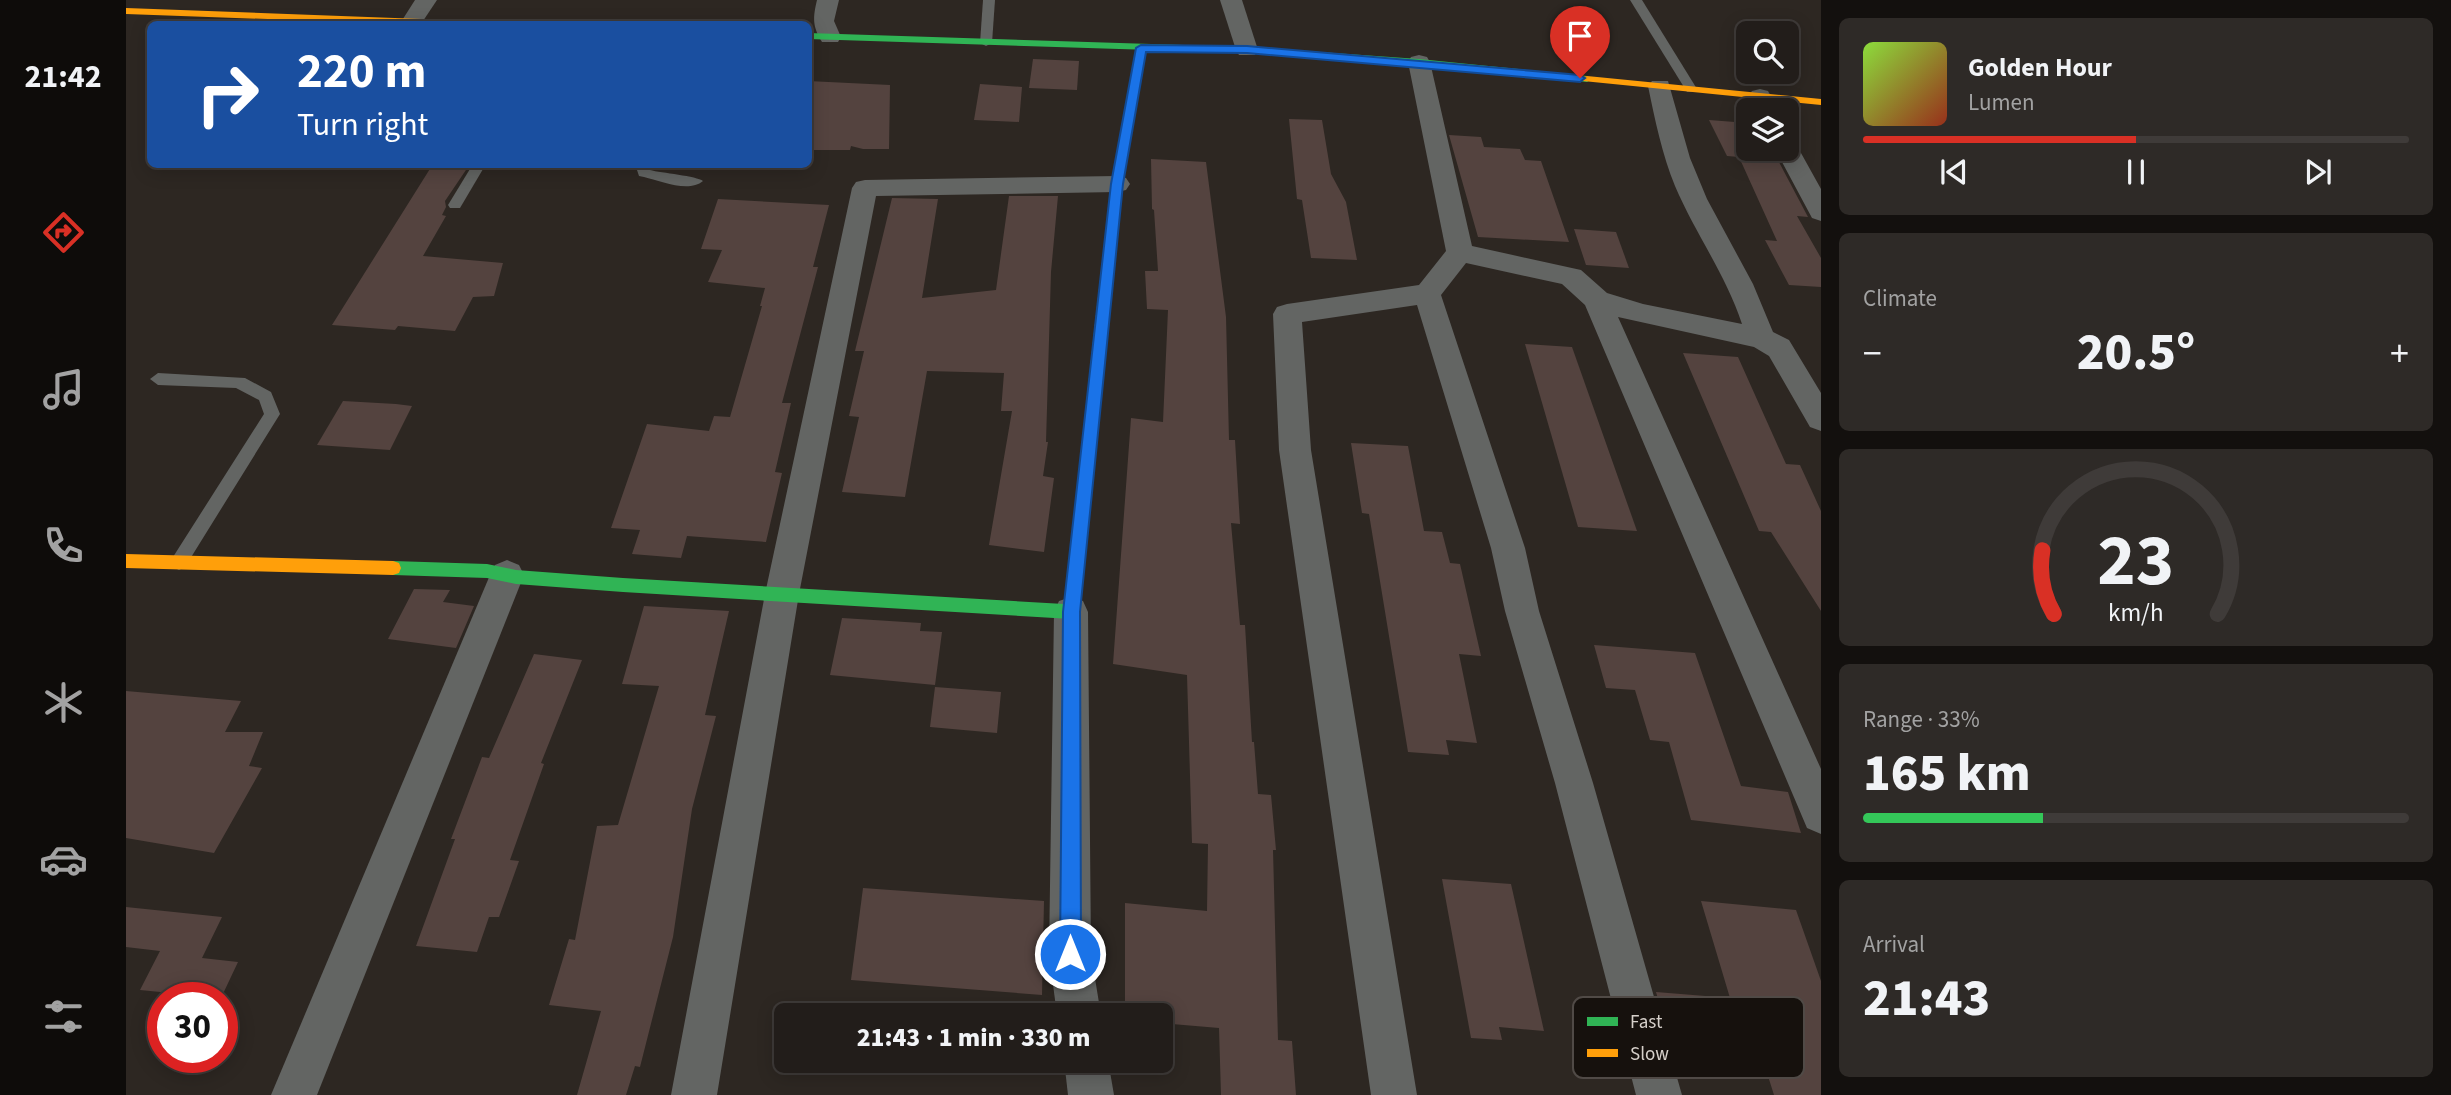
<!DOCTYPE html>
<meta charset="utf-8">
<style>
:root{--surface:#221d1a;--page:#2e2a27;--text:#f1f3f6;--muted:#a2a2a2;--line:#3f3b39;--accent:#d93025}
body{margin:0;font-family:"Source Sans 3",sans-serif;background:var(--page);color:var(--text);height:100vh;display:flex;flex-direction:column;font-size:26px;white-space:nowrap}
*{box-sizing:border-box;margin:0}
p{font-size:23px;color:var(--muted)}
.icon{flex:none;width:38px;height:38px;fill:none;stroke:currentColor;stroke-width:2;stroke-linecap:round;stroke-linejoin:round}
.map{position:relative;flex:1;overflow:hidden}
.details{display:flex;flex-direction:column;gap:18px;padding:18px;background:#13100e;width:630px}
.details>*{flex:none}
.guide{position:absolute;left:21px;top:21px;width:665px;height:147px;border-radius:10px;box-shadow:0 4px 18px #0003,0 0 0 2px var(--line);background:#1a4fa0;color:#fff;overflow:hidden}
.tools{position:absolute;left:1610px;top:21px;display:grid;gap:14px}
.tools a{display:grid;place-items:center;width:63px;height:63px;border-radius:10px;background:var(--surface);box-shadow:0 4px 18px #0003,0 0 0 2px var(--line);font-size:35px}
.speed{position:absolute;left:21px;top:982px;display:flex;gap:14px;font-size:35px;font-weight:700;text-align:center}
.speed>*{display:grid;place-content:center;width:91px;height:91px;border-radius:50%;background:var(--surface);box-shadow:0 4px 18px #0003,0 0 0 2px var(--line);line-height:1}
.speed .limit{border:10px solid #d22;background:#fff;color:#111}
.pin{position:absolute;display:grid;place-items:center;width:60px;height:60px;color:#fff;margin:-72px -30px;border-radius:50% 50% 50% 0;rotate:-45deg;box-shadow:0 0 7px #0007}
.pin .icon{rotate:45deg}
.me{position:absolute;width:77px;margin:-38px;rotate:0deg;stroke-linejoin:round;filter:drop-shadow(0 0 5px #0008)}
.turn{display:flex;align-items:center;gap:24px;height:147px;padding:0 35px;font-size:32px}
.turn .icon{width:91px;height:91px;stroke-width:2.5}
.turn b{display:block;font-size:49px;line-height:60px}
.big{font-size:52px;font-weight:800;line-height:1.1}
.details .widget{flex:1;display:flex;flex-direction:column;justify-content:center;gap:10px;min-width:0;padding:0 24px;border-radius:10px;background:var(--page)}
.details .dial{align-items:center;gap:0}
.dial svg{height:182px;overflow:visible;fill:none;stroke:var(--line);stroke-width:7;stroke-linecap:round;text-anchor:middle}
.dial text{fill:var(--text);stroke:none}
.song{display:flex;align-items:center;gap:21px}
.cover{width:84px;height:84px;border-radius:10px;background:linear-gradient(135deg,hsl(90 70% 55%),hsl(10 70% 35%))}
.played{height:7px;border-radius:4px;background:linear-gradient(90deg,var(--accent) 50%,var(--line) 50%)}
.keys{display:flex;justify-content:space-around;direction:ltr}
.heat{display:flex;justify-content:space-between;align-items:center;font-size:38px;direction:ltr}
.charge{height:10px;border-radius:5px;background:linear-gradient(90deg,#34c759 33%,var(--line) 0)}
.trip{position:absolute;left:648px;top:1003px;width:399px;height:70px;border-radius:10px;background:var(--surface);box-shadow:0 4px 18px #0003,0 0 0 2px var(--line);font-weight:800;line-height:70px;text-align:center}
main{display:flex;flex:1;min-height:0}
.tab-bar{display:flex;flex-direction:column;width:126px;justify-content:space-around;align-items:center;background:#0e0c0a;color:var(--muted)}
.tab-bar .icon{width:49px;height:49px}
.tab-bar .selected{color:var(--accent)}
.tab-bar b{font-size:32px;color:var(--text)}
.map>svg:first-child{display:block}
</style>
<main>
<nav class="tab-bar">
<b>21:42</b>
<svg class="icon selected" aria-label="directions" viewBox="0 0 24 24"><path d="M12 3l9 9-9 9-9-9zM9 14v-3h6M13 9l2 2-2 2"/></svg>
<svg class="icon" aria-label="music" viewBox="0 0 24 24"><path d="M9 18V5l10-2v13"/><circle cx="6" cy="18" r="3"/><circle cx="16" cy="16" r="3"/></svg>
<svg class="icon" aria-label="phone" viewBox="0 0 24 24"><path d="M5 4h4l2 5-3 2q2 4 5 5l2-3 5 2v4C11 20 4 13 5 4z"/></svg>
<svg class="icon" aria-label="climate" viewBox="0 0 24 24"><path d="M12 3v18M4 7l16 10M4 17L20 7"/></svg>
<svg class="icon" aria-label="car" viewBox="0 0 24 24"><path d="M5 17H2v-5l4-1 3-4h7l3 4 3 1v5h-3M9 17h6M6 11h13"/><circle cx="7" cy="17" r="2"/><circle cx="17" cy="17" r="2"/></svg>
<svg class="icon" aria-label="filters" viewBox="0 0 24 24"><path d="M4 7h16M4 17h16"/><circle cx="9" cy="7" r="2"/><circle cx="15" cy="17" r="2"/></svg>
</nav>
<div class="map">
<svg width="1695" height="1095" viewBox="0 0 1695 1095">
<rect width="100%" height="100%" fill="#2d2722"/>
<g fill="#54433f">
<path d="M907,59l46,2 -2,29 -48,-2z"/>
<path d="M682,81l82,4 -1,64h-26l-12,-3 -1,4h-42z"/>
<path d="M854,84l42,3 -3,35 -45,-2z"/>
<path d="M1163,119l33,1 9,54 15,28 11,58 -46,-2 -9,-58 -5,-1z"/>
<path d="M1583,120l39,3v26h24l36,68 -11,-1 24,42v29l-32,-2 -24,-45 12,1 -38,-84 -12,-1z"/>
<path d="M1323,135l32,2 3,10 36,2 5,11 16,1 28,81 -91,-5z"/>
<path d="M1025,159l55,3 20,155 3,123h6l5,84 -9,-1 9,102h5l7,117h2l4,52 13,1 5,55h-3l5,190 14,1 4,54h-75l-2,-67 -59,-5v-8h-35v-112l82,8 1,-67 -16,-1 -5,-168 -74,-11 18,-246 32,4 5,-112 -21,-1 -2,-38h13l-4,-61 -2,-1z"/>
<path d="M307,164h37l-25,37 1,6 -4,8 4,1 -23,40 80,7 -9,33 -21,1 -18,34 -57,-5 -3,4 -63,-5z"/>
<path d="M883,196h49l-7,76 -5,170h2l-5,34 11,2 -10,74 -55,-7 23,-134h-11l3,-38 -77,-2 -22,126 -63,-5 17,-75 -10,-1 15,-65h-9l37,-153 46,1 -16,99 74,-8z"/>
<path d="M592,199l111,6 -16,62h5l-36,136h9l-16,69 7,1 -16,69 -79,-6 -6,22 -49,-4 8,-24 -29,-2 36,-104 62,7 5,-15 16,1 32,-111h-2l5,-18 -57,-6 14,-32 -21,-1z"/>
<path d="M1448,229l42,3 13,36 -43,-3z"/>
<path d="M1399,344l47,3 65,184 -59,-4z"/>
<path d="M1557,353l55,4 48,107 14,1 21,46v100l-50,-79 -12,-1z"/>
<path d="M217,401l53,3 16,2 -22,44 -73,-5z"/>
<path d="M1225,443l57,3 16,85 18,1 8,31 10,1 21,92 -22,-2 18,89 -31,-3 3,15 -41,-3 -39,-238 -7,-1z"/>
<path d="M288,589l36,1 -7,12 31,4 -18,42 -68,-9z"/>
<path d="M518,606l85,5 -24,104 11,1 -24,93 -19,128 -33,130 -5,-1 -9,29h-49l24,-84 -52,-6 20,-66 6,1 22,-114 21,-1 41,-139 -37,-2z"/>
<path d="M716,618l79,5 -1,8 22,1 -7,53 -105,-10z"/>
<path d="M1468,645l101,8 46,133 47,6 13,41 -110,-13 -22,-78 -19,-2 -15,-50 -29,-2z"/>
<path d="M408,654l48,6 -41,103 3,1 -34,96 9,1 -20,56h-10l-12,35 -61,-6 39,-107h-4l31,-82 7,1z"/>
<path d="M809,687l66,5 -4,41 -67,-6z"/>
<path d="M0,691l115,10 -16,31h38l-14,34 13,2 -48,85 -88,-15z"/>
<path d="M1316,879l69,5 33,147 -45,-4 3,13 -31,-2z"/>
<path d="M737,888l181,13 -2,94 -191,-15z"/>
<path d="M1575,901l95,9 25,71v114h-47l-13,-41 -90,-9 -15,-53 74,6z"/>
<path d="M0,907l96,10 -20,41 36,4 -17,36 -81,-8 20,-39 -34,-4z"/>
</g>
<g fill="none" stroke-linecap="round" stroke-linejoin="round">
<g fill="#636563" fill-rule="evenodd">
<path d="M857,0h12l-3,43 -6,3 -6,-3z"/>
<path d="M1504,0h12l55,89 -2,3h-8z"/>
<path d="M347,164h13l-26,44h-10l-2,-3z"/>
<path d="M509,164h13l2,6c11,3 47,6 53,11 -14,12 -43,0 -59,-4l-5,-1z"/>
<path d="M32,373l87,5 26,14 9,22 -95,153 -6,3 -6,-3 -3,-5 3,-5 91,-143 -5,-14 -23,-12 -78,-3 -8,-6z"/>
</g>
<g fill="#636563" fill-rule="evenodd">
<path d="M289,0h22l-16,24h-18l-2,-2z"/>
<path d="M691,0h22l-5,21 7,16 -3,5h-16c-10,-16 -9,-25 -5,-42z"/>
<path d="M1094,0h22l16,50 -3,5h-16l-3,-5z"/>
<path d="M1293,55l8,2 3,5 42,184 109,24 26,23 36,11 99,20c-16,-49 -47,-91 -67,-138 -13,-32 -20,-66 -27,-100l4,-5h16l22,77 17,41 46,85 20,48 16,8 32,53v38l-11,-4 -41,-71 -15,-9 -136,-30 203,452v65l-14,-6 -222,-523 -23,-21 -96,-21 -25,32 84,253 14,63 54,172 89,312h-46l-81,-312 -50,-172 -14,-63 -74,-243 -115,17 9,128 106,645h-46l-92,-645 -6,-136 4,-7 10,-3 132,-19 27,-34 -38,-189 3,-5z"/>
<path d="M1634,89l8,2 11,19h-24l-7,-14 4,-5z"/>
<path d="M1661,141l9,3 25,45v32l-9,-3 -37,-69h12z"/>
<path d="M991,176l9,2 4,6 -4,6 -9,2 -241,4 -77,398 -82,501h-46l94,-501 87,-406 4,-6 9,-2z"/>
<path d="M381,560l12,5 5,10 -207,520h-46l219,-520 5,-10z"/>
<path d="M945,597l12,4 5,11 3,342 10,61h-44l-8,-61 5,-342 5,-11z"/>
<path d="M938,1060h44l6,35h-46z"/>
</g>
<g fill="#30b455" fill-rule="evenodd">
<path d="M682,33l439,14 172,12 168,17 5,3 -5,3 -168,-17 -172,-12 -439,-14z"/>
<path d="M975,327l7,5 -29,280 -2,5 -6,2 -448,-27 -107,-8 -29,-6 -94,-3 -6,-2 -2,-5 2,-5 6,-2 94,3 29,6 107,8 441,26 30,-272z"/>
</g>
<g fill="#ff9f0a" fill-rule="evenodd">
<path d="M0,8l349,13 5,3h-74l-280,-10z"/>
<path d="M1015,45l5,3 -23,136 -15,148 -7,5 -7,-5 17,-148 25,-136z"/>
<path d="M1461,76l234,23v6l-238,-24v-4z"/>
<path d="M0,554l267,7 6,2 2,5 -2,5 -6,2 -267,-7z"/>
</g>
</g>
<path fill="#1a73e8" stroke="#114b97" stroke-width="2" d="M1015,45l106,1 333,29 5,3 -5,4 -333,-29 -101,-1 -23,132 -43,428 1,342 -3,7 -8,3 -7,-3 -3,-7 3,-342 48,-428 25,-136z"/>
<rect x="1447" y="997" width="231" height="81" rx="10" fill="#16110d" stroke="#504a46" stroke-width="2"/>
<rect x="1461" y="1017" width="31" height="9" fill="#30b455"/>
<rect x="1461" y="1049" width="31" height="8" fill="#ff9f0a"/>
<g font-size="19" fill="#d6d0ca">
<text x="1504" y="1028">Fast</text>
<text x="1504" y="1060">Slow</text>
</g>
</svg>
<div class="tools">
<a><svg class="icon" aria-label="search" viewBox="0 0 24 24"><circle cx="10" cy="10" r="6"/><path d="M15 15l6 6"/></svg></a>
<a><svg class="icon" aria-label="layers" viewBox="0 0 24 24"><path d="M12 4l9 5-9 5-9-5zM3 14l9 5 9-5"/></svg></a>
</div>
<div class="speed"><div class="limit">30</div></div>
<div class="pin" style="left:1454px;top:78px;background:#d93025"><svg class="icon" aria-label="arrive" viewBox="0 0 24 24"><path d="M6 21V4h12l-3 4 3 4H6"/></svg></div>
<svg class="me" style="left:944px;top:954px" viewBox="-20 -20 40 40"><circle r="17" fill="#1a73e8" stroke="#fff" stroke-width="3"/><path d="M0-11L8 9 0 5-8 9z" fill="#fff"/></svg>
<div class="trip">21:43 · 1 min · 330 m</div>
<div class="guide">
<div class="turn"><svg class="icon" aria-label="right" viewBox="0 0 24 24"><path d="M7 20v-9h11M14 6l5 5-5 5"/></svg><div><b>220 m</b>Turn right</div></div>
</div>
</div>
<section class="details">
<div class="widget">
<div class="song"><i class="cover"></i><div><b>Golden Hour</b><p>Lumen</p></div></div>
<div class="played"></div>
<div class="keys"><svg class="icon" aria-label="previous" viewBox="0 0 24 24"><path d="M18 5L8 12l10 7zM5 5v14"/></svg><svg class="icon" aria-label="pause" viewBox="0 0 24 24"><path d="M8 5v14M16 5v14"/></svg><svg class="icon" aria-label="next" viewBox="0 0 24 24"><path d="M6 5l10 7-10 7zM19 5v14"/></svg></div>
</div>
<div class="widget"><p>Climate</p>
<div class="heat"><a>−</a><b class="big">20.5°</b><a>+</a></div>
</div>
<div class="widget dial"><svg viewBox="0 0 100 80">
<path d="M14 69A42 42 0 1 1 86 69"/>
<path d="M14 69A42 42 0 0 1 9 41" stroke="#d93025"/>
<text x="50" y="56" font-size="32" font-weight="700">23</text>
<text x="50" y="72" font-size="11">km/h</text>
</svg></div>
<div class="widget"><p>Range · 33%</p><b class="big">165 km</b><div class="charge"></div></div>
<div class="widget"><p>Arrival</p><b class="big">21:43</b></div>
</section>
</main>
